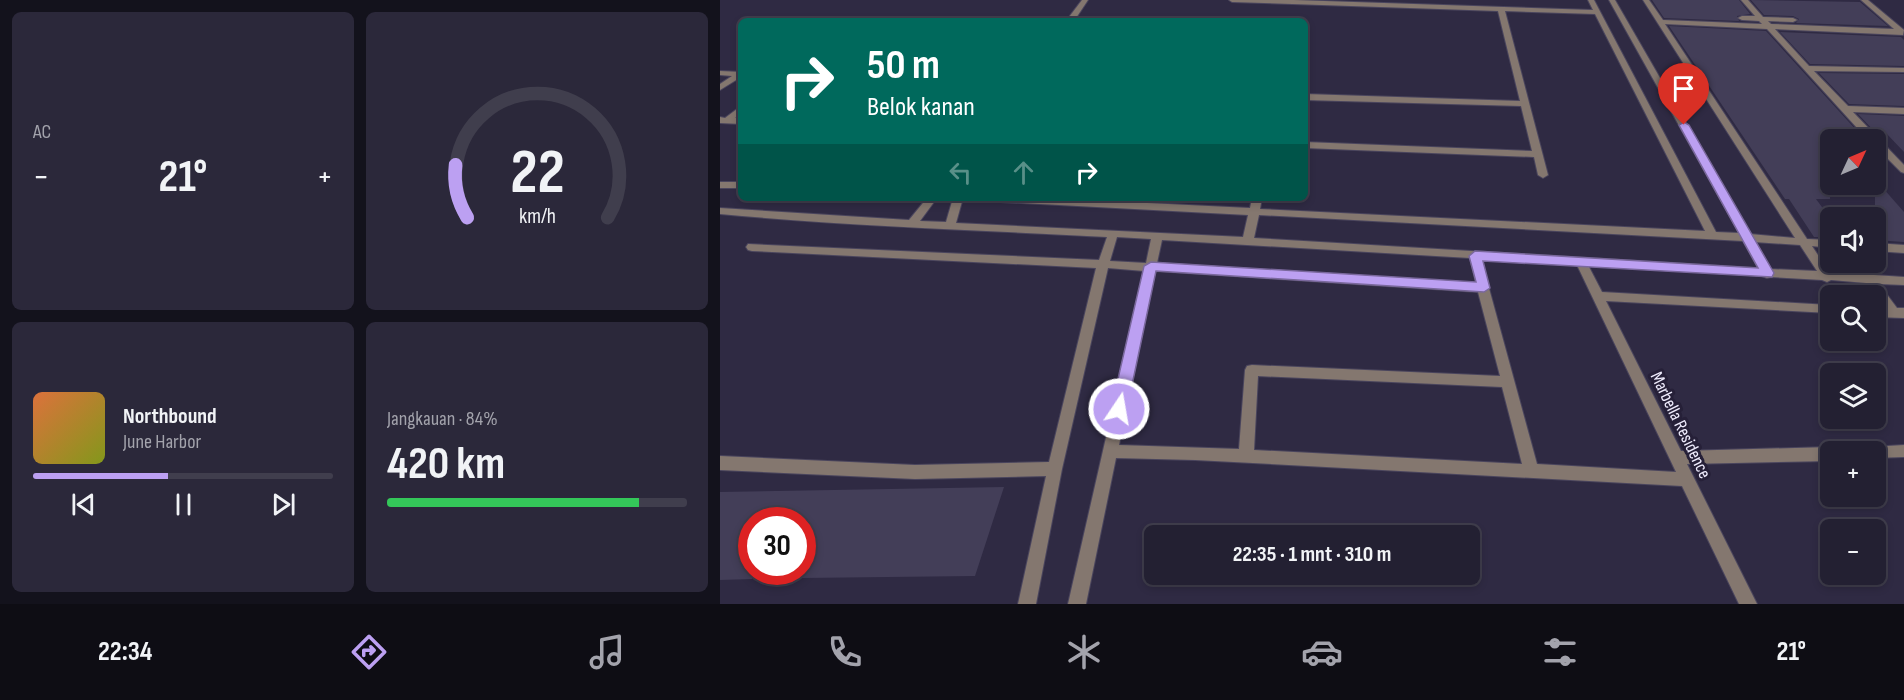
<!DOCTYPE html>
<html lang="id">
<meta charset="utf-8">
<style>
:root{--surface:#232032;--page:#2b283a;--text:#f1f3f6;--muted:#a3a3ac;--line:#403e4d;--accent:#bca0f2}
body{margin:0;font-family:"Sofia Sans Condensed",sans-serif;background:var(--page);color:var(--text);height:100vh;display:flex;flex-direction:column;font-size:22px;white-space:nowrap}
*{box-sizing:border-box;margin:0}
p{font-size:20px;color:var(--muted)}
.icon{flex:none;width:33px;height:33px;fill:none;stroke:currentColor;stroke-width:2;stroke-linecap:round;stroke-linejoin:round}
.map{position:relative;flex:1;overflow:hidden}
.sheet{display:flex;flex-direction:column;gap:12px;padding:12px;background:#13121c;width:720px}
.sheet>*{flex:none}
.hud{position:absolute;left:18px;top:18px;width:570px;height:183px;border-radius:9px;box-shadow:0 3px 9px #0003,0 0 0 2px var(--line);background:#00695c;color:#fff;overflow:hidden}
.needle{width:39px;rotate:46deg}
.fabs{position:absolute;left:1100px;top:129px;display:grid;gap:12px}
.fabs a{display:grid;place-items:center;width:66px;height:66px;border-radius:9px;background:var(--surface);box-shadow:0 3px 9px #0003,0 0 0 2px var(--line);font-size:30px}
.speed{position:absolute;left:18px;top:507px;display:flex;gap:12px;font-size:30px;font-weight:700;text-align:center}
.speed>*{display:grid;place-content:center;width:78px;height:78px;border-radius:50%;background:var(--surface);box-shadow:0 3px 9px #0003,0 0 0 2px var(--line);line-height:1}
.speed .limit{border:9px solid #d22;background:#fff;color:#111}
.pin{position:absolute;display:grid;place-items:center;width:51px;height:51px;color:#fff;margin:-62px -26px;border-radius:50% 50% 50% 0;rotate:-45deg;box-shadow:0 0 6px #0007}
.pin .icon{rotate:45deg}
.me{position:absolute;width:66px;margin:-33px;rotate:12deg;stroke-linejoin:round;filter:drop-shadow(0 0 4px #0008)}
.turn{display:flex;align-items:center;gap:21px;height:126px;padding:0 30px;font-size:27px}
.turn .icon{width:78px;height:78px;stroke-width:2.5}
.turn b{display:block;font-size:42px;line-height:51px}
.lanes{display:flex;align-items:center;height:57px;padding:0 30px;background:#0003;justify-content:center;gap:30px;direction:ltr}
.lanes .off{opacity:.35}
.big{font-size:45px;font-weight:700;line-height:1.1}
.sheet .widget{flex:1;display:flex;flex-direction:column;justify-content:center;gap:9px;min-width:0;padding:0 21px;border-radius:9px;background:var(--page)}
.sheet .dial{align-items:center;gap:0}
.dial svg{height:156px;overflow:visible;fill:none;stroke:var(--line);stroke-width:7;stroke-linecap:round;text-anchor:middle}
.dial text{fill:var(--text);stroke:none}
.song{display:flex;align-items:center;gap:18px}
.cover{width:72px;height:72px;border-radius:9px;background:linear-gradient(135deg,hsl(20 70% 55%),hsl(70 70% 35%))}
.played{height:6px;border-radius:3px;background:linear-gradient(90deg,var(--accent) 45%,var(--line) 45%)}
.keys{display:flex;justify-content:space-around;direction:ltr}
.heat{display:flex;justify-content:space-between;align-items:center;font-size:33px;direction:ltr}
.charge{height:9px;border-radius:4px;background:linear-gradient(90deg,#34c759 84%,var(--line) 0)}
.sheet .tiles{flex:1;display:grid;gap:12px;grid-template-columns:repeat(2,1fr)}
.trip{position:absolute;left:424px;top:525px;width:336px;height:60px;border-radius:9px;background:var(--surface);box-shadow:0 3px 9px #0003,0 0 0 2px var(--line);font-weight:700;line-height:60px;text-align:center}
.tabs{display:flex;height:96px;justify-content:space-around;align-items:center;background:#0e0d14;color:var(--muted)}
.tabs .icon{width:42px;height:42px}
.tabs .current{color:var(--accent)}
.tabs b{font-size:27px;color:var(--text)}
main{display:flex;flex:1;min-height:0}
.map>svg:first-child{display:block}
</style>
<main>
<section class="sheet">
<div class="tiles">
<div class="widget"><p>AC</p>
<div class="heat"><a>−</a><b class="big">21°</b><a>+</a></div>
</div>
<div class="widget dial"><svg viewBox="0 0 100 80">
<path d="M14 69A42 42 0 1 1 86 69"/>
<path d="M14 69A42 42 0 0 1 8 42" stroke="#bca0f2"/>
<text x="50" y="56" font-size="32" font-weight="700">22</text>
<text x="50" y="72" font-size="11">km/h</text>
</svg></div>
<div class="widget">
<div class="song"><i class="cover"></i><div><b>Northbound</b><p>June Harbor</p></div></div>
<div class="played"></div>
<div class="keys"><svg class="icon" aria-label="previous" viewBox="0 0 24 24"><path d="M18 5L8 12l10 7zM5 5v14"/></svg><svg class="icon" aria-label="pause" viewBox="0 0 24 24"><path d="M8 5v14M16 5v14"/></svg><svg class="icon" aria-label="next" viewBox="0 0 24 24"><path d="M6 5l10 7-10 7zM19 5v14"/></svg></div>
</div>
<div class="widget"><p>Jangkauan · 84%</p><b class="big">420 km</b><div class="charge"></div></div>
</div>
</section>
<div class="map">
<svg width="1184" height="604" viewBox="0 0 1184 604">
<rect width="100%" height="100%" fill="#2f2a43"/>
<g fill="#433e58">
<path d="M932,0h87l11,14 -13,2 2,5 -75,-3z"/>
<path d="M1031,0l109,2 28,24 -92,-3 3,-4 -6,-3 -29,-1z"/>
<path d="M949,26l97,5 92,101 -28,-1v68h-14l14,19v19h-16l-25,-38h-4z"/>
<path d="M1060,32l121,5 3,3v26l-94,-2z"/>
<path d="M1099,73l85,1v32l-55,-2z"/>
<path d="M1138,114l46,2v36l-18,-19h-10z"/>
<path d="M1155,179l29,33v30l-29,-2z"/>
<path d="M284,487l-29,89 -173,2v-58h-50v59l-32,1v-88z"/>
</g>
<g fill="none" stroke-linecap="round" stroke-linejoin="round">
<defs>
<g id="minor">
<path d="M362,0h6l-14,21h-8z"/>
<path d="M509,0h65l299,10 -5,-10h6l122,232 23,1 -130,-233h6l135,234 45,4 -152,-238h6l14,20 99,4 -3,-3 -17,-1 -4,-2 4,-2h13l-14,-16h7l15,17 30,1 4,2 -4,2 -25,-1 3,3 123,5 -33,-29h7l36,30 -1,5 -128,-6 34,37 95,2v4l-90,-1 34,35 56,2v6l-51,-2 51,53v8l-3,-1 -26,-26v-6h-7l-101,-111 -102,-5 142,215 23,1v8l-18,-2 17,26 75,5v8l-25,-1 18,24h7v10l-29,-1v-10l9,1 -18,-25 -35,-3 -4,2 -5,-2 -51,-3 -4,1 -5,-2 -174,-11 14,27 228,13v8l-224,-12 75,150 149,-4 5,2 1,3h-6v9l-143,3 70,140h-18l-57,-118 -487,-26 -79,-2 -30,146h-18l76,-333 -36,-3 -46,201 -26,135h-18l28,-128 -131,3 -195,-9v-14l195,9 134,-3 47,-194 -344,-17 -4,-1 -2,-3 2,-3 351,16 8,-23c-130,-7 -258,-11 -387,-23v-6l189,12 18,-22h10l-17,23 26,1 7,-24h10l-7,25 287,14 5,-22 -266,-14 -5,-3h68l205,10 2,-10h10l-2,11 445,22 -110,-217 -90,-3 43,164 -5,3 -5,-3 -4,-18 -229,-9v-6l227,9 -11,-45 -216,-6v-6l215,7 -22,-90 -266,-9zM539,215l484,26 15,27 -504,-30zM397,237l34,2 -5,24 -36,-2zM442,240l308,18 6,25 -319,-20zM1034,242l46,3 17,26 -47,-2zM761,259l96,6 99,207 -139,-8zM435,271l323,21 22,84 -248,-11 -5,1 -2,4 -6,79 -120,-4zM538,376l244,11 20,77 -268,-14z"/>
<path d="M0,71l21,1v5l-21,13v-6l12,-8 -12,-1z"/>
<path d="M21,106v7l-6,5h6v6l-21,-1v-6l5,1z"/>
<rect x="0" y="182" width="21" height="6"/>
<path d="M1155,243l29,2v8l-29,-2z"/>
<path d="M1184,445v12l-29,1v-6h-7l2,-5z"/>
</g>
</defs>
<use href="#minor" stroke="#4a455d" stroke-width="2"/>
<use href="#minor" fill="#84776f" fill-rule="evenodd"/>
</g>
<path fill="#bca0f2" stroke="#7a689d" stroke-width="1.5" d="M964,122l5,3 85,148 -2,4 -289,-16 7,27 -6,4 -328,-21 -29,138 -2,5h-11l-3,-5 33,-143 7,-4 325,20 -7,-26 6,-5 283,17 -79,-143z"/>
<g text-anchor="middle" stroke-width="6" stroke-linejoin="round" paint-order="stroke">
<g font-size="18" fill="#efecfd" stroke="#262038">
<text transform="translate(961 425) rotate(64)" y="6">Marbella Residence</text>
</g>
</g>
</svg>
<div class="fabs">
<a><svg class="needle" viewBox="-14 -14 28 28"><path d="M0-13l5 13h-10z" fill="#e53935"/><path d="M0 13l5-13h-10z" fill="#a3a3ac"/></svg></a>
<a><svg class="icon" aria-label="sound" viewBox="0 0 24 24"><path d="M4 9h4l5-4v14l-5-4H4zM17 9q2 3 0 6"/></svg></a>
<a><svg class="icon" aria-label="search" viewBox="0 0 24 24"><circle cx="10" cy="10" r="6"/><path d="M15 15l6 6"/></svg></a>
<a><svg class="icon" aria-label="layers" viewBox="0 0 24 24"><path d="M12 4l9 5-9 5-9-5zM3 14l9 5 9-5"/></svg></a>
<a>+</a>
<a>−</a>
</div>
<div class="speed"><div class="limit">30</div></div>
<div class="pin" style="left:964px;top:125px;background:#d93025"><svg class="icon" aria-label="arrive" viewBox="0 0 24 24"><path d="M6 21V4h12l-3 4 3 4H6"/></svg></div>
<svg class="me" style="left:399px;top:409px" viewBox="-20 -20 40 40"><circle r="17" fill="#bca0f2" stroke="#fff" stroke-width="3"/><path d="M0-11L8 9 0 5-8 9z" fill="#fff"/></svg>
<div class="trip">22:35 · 1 mnt · 310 m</div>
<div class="hud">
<div class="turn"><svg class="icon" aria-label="right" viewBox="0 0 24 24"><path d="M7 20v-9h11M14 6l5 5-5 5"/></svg><div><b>50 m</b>Belok kanan</div></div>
<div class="lanes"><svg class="icon off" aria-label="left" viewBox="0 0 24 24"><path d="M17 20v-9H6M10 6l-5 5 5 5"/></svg><svg class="icon off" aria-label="ahead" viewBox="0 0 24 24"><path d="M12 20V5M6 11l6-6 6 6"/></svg><svg class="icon" aria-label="right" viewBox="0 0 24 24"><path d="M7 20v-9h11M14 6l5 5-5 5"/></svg></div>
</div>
</div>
</main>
<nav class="tabs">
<b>22:34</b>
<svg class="icon current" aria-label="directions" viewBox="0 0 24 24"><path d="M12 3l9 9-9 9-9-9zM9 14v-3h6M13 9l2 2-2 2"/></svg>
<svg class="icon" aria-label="music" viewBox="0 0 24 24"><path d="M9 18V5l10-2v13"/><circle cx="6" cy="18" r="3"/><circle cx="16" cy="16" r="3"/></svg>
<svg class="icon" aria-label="phone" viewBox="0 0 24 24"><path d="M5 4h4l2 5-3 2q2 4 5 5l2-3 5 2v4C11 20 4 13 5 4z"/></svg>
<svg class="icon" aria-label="climate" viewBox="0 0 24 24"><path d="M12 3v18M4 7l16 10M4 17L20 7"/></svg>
<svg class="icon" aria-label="car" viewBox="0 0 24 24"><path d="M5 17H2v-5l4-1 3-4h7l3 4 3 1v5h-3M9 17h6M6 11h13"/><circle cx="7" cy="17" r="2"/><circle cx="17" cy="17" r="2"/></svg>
<svg class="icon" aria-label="filters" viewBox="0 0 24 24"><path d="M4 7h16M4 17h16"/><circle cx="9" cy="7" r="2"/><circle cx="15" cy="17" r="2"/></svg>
<b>21°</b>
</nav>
